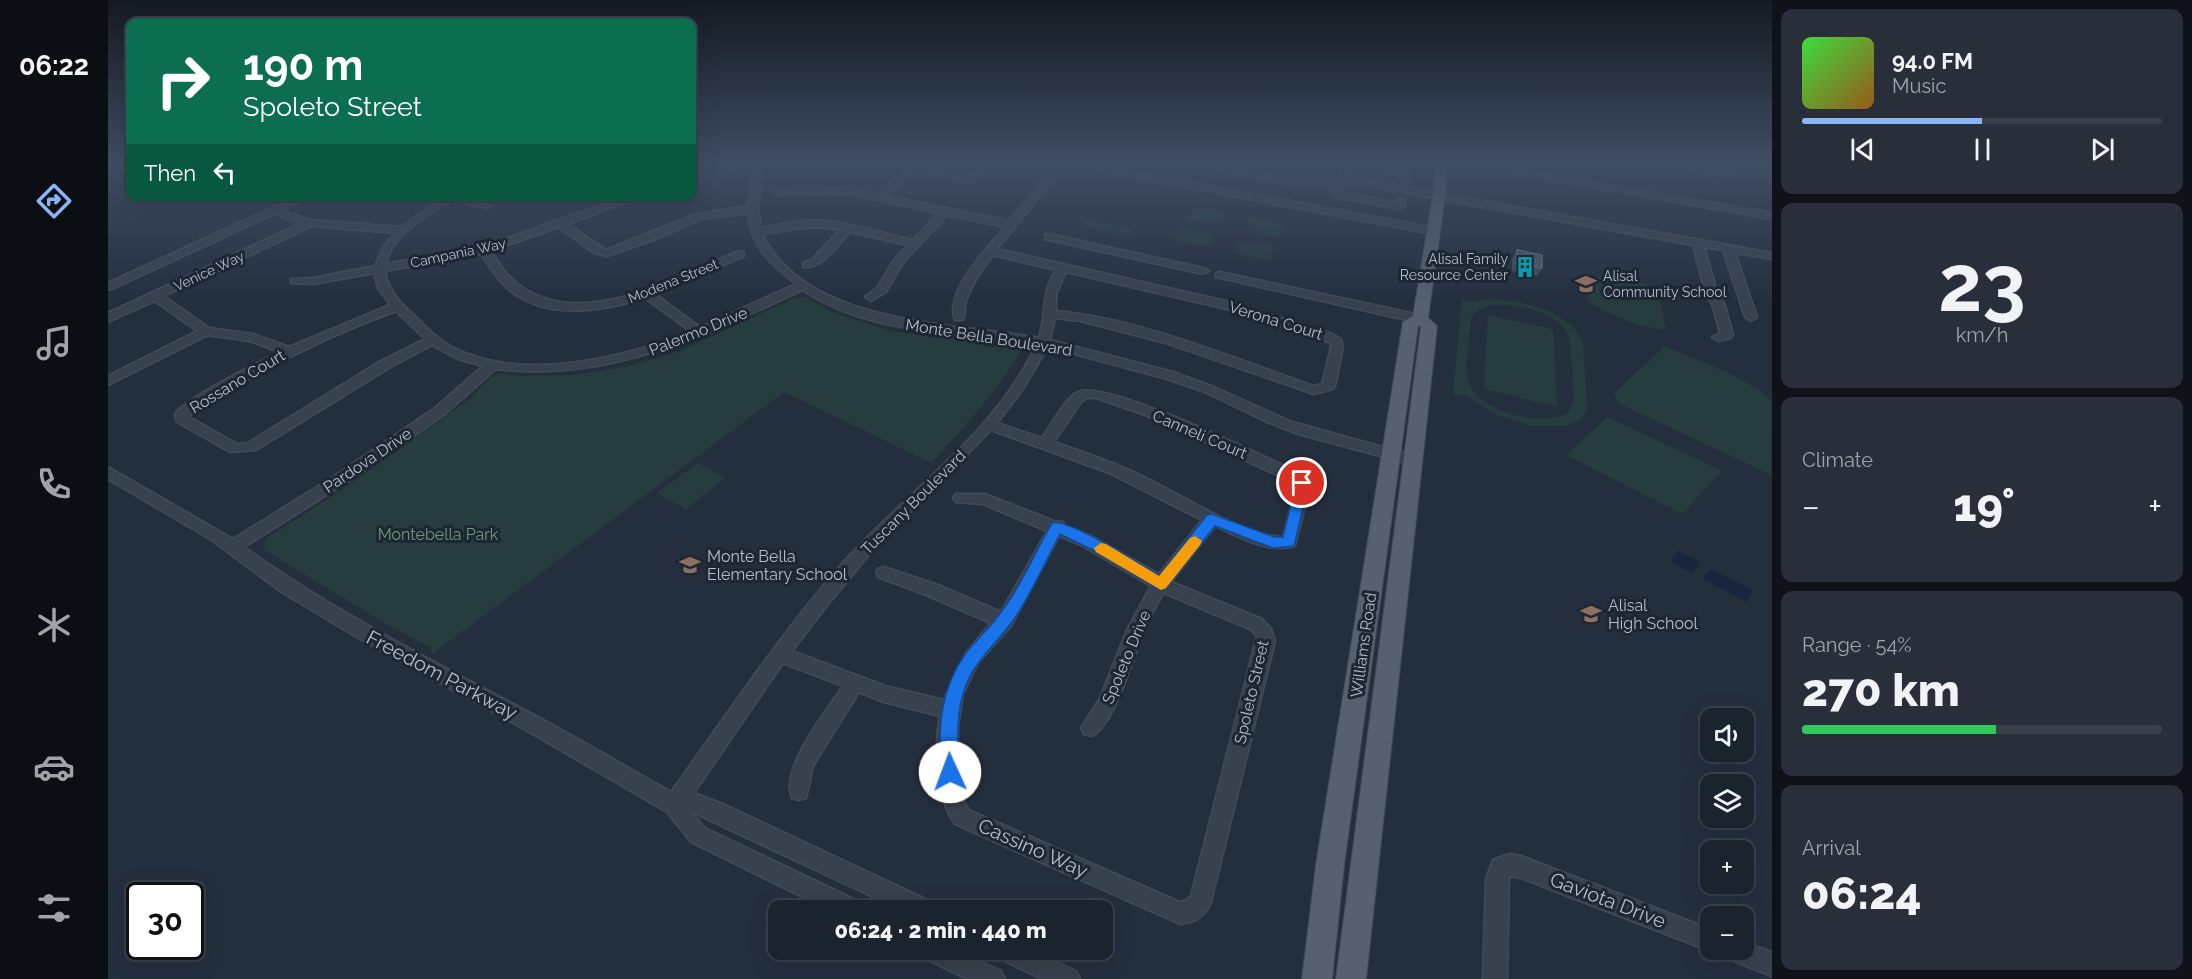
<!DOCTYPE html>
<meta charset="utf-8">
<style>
:root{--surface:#1b232e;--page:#282f3a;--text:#f1f3f6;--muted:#a0a4aa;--line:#39404a;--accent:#8ab4f8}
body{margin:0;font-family:Raleway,sans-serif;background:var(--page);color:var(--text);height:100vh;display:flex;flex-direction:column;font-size:22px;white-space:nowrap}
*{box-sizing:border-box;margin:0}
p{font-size:20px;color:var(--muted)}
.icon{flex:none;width:33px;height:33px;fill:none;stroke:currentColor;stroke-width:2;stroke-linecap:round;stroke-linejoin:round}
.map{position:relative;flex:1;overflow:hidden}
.side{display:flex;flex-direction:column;gap:9px;padding:9px;background:#0f1319;width:420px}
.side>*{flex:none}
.guide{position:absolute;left:18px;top:18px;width:570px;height:183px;border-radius:12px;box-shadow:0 6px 24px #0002,0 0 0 2px var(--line);background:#0b6e4f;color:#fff;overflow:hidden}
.tools{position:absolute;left:1592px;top:708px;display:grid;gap:12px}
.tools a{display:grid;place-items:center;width:54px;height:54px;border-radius:12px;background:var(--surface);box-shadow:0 6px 24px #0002,0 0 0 2px var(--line);font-size:30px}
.speed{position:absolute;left:18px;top:882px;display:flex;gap:12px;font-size:30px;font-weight:700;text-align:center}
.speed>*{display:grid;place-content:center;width:78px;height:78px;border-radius:50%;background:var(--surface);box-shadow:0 6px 24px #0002,0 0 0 2px var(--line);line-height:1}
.speed .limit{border:3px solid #111;border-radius:9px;background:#fff;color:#111}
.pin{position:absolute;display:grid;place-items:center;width:51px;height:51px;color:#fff;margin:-26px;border:3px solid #fff;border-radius:50%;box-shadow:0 2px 6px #0007}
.me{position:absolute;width:66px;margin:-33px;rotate:358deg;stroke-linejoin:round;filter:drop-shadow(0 0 4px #0008)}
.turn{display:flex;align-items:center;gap:21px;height:126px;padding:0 18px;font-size:27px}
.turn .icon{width:78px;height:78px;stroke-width:2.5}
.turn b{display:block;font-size:42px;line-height:51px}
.then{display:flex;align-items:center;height:57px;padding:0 18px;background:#0003;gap:12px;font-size:22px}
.big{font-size:45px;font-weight:800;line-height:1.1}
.side .widget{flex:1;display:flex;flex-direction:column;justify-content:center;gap:9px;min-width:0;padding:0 21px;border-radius:12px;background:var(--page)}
.side .dial{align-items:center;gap:0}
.dial b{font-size:78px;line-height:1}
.song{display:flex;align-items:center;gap:18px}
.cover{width:72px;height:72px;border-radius:9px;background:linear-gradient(135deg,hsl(120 70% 55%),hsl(30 70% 35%))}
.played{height:6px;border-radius:3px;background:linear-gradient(90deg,var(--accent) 50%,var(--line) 50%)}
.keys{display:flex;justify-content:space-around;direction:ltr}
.heat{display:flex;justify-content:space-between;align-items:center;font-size:33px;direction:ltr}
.charge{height:9px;border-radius:4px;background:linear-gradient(90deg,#34c759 54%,var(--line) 0)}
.trip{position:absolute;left:660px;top:900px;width:345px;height:60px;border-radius:12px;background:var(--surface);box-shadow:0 6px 24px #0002,0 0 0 2px var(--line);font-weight:800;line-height:60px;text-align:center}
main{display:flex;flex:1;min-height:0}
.tab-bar{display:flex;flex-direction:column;width:108px;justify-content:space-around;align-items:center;background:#0b0e12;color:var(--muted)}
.tab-bar .icon{width:42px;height:42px}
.tab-bar .selected{color:var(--accent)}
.tab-bar b{font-size:27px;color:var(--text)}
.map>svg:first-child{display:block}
</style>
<main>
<nav class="tab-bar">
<b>06:22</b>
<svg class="icon selected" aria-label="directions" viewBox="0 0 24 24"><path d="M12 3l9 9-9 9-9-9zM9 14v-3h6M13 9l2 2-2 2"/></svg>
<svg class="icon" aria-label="music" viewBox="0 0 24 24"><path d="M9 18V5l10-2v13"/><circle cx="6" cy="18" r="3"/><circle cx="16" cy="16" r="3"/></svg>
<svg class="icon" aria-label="phone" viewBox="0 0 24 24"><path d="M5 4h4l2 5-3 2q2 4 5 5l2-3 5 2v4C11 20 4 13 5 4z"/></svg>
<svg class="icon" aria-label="climate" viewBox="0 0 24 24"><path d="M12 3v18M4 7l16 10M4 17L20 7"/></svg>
<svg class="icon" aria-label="car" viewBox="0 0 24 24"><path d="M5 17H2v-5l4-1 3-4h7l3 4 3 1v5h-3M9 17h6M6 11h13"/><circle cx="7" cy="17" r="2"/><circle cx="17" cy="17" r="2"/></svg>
<svg class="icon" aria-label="filters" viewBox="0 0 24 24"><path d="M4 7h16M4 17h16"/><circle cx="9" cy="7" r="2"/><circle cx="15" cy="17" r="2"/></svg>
</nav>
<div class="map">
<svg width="1664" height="979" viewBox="0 0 1664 979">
<rect width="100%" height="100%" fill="#242f3e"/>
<g fill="#263c3f" fill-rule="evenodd">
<path d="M1087,207l31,6 -3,7 -18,3 -18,-3z"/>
<path d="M1139,217l36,7 -5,14 -13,-3 -19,-15z"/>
<path d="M979,220h3l42,9 -5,6 -44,-9z"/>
<path d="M1075,227l20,4 10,9 -4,7 -34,-7z"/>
<path d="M1147,242l20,4 -6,14 -35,-7 4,-8z"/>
<path d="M1506,272l22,6 23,17 7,34c-13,4 -72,-19 -79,-30l11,-23z"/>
<path d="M697,297l28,15 57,19 128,16 3,5c-26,41 -57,76 -90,111l-147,-71 -352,262 -2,-7 -46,-24 -121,-74 3,-11 70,-44 135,-96 22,-22 11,-3 17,3 55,-1 53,-9 51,-15 115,-53z"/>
<path d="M1354,299l11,3 18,-3 29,3 30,9 23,15 10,17 4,67 -7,10 -15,6h-33l-36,-11 -29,-19 -14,-2zM1381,305c26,-2 73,5 81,35l4,61 -6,12c-27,14 -87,0 -99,-30 -6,-13 1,-49 2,-64l4,-7z"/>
<path d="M1380,315l65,14 4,78 -73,-18z"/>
<path d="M1557,346c38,17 75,27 107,55l-1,74 -151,-71 -7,-10z"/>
<path d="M1499,417h1l114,54 -40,43 -116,-59z"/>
<path d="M590,463l27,15 -39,31 -29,-16z"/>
</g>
<g fill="#17263c">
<path d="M1570,551l22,11 -8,11 -22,-12z"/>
<path d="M1603,569l43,22 -8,11 -43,-23z"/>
</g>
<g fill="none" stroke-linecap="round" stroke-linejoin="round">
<defs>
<g id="minor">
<path d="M646,163h10l-6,46 3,19c21,-3 44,-10 65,-7 29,3 57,12 87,19l25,-27 -88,-19 -73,1 -5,-3 5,-3 73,-1 28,6 33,-31h10l-2,3 49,10 7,-2 9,-11h10l-13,15 -12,4 -55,-11 -27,25 122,25 49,-58h9l-70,86 233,53 102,32 9,5 2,8 -8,39 -2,3 -19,5 -145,-50 -88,-23 -26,-3 -5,22 123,32 41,15 78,35 127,35 2,3 -7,5 -116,-31 -31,-12 -62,-30 -41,-14 -116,-31 -27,45 -24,31 45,15c8,-12 24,-41 36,-46 29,-13 190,67 226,83l6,12 -15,59c-28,8 -55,-9 -80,-20l-44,56 91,37 9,10 4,12 -64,261c-6,15 -16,21 -31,22l-225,-100c-19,-26 -21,-77 -15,-108l-56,-14 -25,-10 -46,74 -7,32 -7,2 -7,-2c-13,-29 35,-88 51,-112l-60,-23 -89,130 31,12 207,97 3,8h-34l-211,-99 15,17 155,74 3,8h-34l-138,-68 -24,-30 -141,-82 -161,-88 -85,-51 -70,-52 -102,-60v-12l125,72 103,-64 99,-67 48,-42 -25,-7 -26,-14 -43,23 -133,82 -26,2 -53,-30 -2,-8c14,-18 81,-50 104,-62l-29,-11 -42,-6 -100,50v-9l89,-45 -42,-30 -47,21v-9l193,-90 -27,-9 -162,75 -4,1v-7l189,-87h14l-28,15 28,9 90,7 43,-31h19l29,10 -5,3 -33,-9c-24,14 -63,34 -68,64l96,-17 145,-51h16l-75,28 38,26 90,-36 52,-8zM640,213c2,32 23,52 48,71l-96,43 -45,-33 89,-38v-4h-8c-63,27 -161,83 -223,28 -9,-7 -15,-19 -22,-29l68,-24 35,26 13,3 46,-16 49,-21zM839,215l58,12c-16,19 -62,65 -50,93h8c3,-6 1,-13 3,-19 6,-17 16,-32 27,-46l63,15c-16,24 -9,43 -17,68 -86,-16 -232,-12 -277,-104 27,-4 51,-10 78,-4l-28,29 -9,4v4c19,3 35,-23 47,-35l58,13 -14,15 -17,28 -12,9 6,4 15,-9 17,-29zM204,226l83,7 -11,13 -9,20 -62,12 -22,1v4l22,1 61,-11 4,15 12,17 -101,42 -36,-13 -44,-6 -45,-32zM373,254c7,10 14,21 22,30 37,38 98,28 142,14l45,33c-67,28 -168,51 -236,17 -14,-7 -25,-18 -36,-29 -15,-14 -30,-26 -33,-48zM958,272l157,36 101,32 7,4v3l-9,37 -8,2c-81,-28 -173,-67 -258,-75v-17zM695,290c67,46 156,41 233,55 -41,90 -132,148 -196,221 -62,71 -114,150 -169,226 -45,-25 -89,-52 -135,-76 -100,-53 -200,-103 -292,-169l102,-64 99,-69 51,-45c111,14 209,-34 307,-79zM288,311l29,28 -46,23 -131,81 -11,1 -48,-27c6,-10 23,-17 33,-23 56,-33 113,-61 174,-83zM979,398h9l49,17 148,67 3,5 -13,50c-37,0 -101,-42 -135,-58 -30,-15 -62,-26 -94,-37l28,-41zM883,430l118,43 93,47 -43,54 -66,-37 -29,-12 -1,-3 -9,-1 -69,-27h-29l-3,4 3,4 27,2 64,27 -46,81 -63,-27 -54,-18 -6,2 -2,4 2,4 48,18 65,28 -25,30 -22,47 -59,-14 -93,-35 37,-48 43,-52zM951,536l22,9 70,41 -24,44 -27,68 -19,30 3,6 7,2c23,-8 43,-82 53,-106 6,-13 12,-25 20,-37l86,36 7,7 -66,260 -6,5 -5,1 -211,-92 -5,-8 -5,-30 -1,-46 5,-32 15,-31 33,-37z"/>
<path d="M1078,163h22l83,16 52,1 -4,-9 3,-8h21l47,9 1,7 -5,3 -3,-1 -1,-5 -52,-9 -1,4 4,10h20l399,72v6l-37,-6 22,64 -6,4 -6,-4 -22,-67 -19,-3 14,48 6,8 9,32 -2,3 -13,3 -6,-4 8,-4 -8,-29 -6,-8 -13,-51 -320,-58 -38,-1 10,7 51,9 1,-3h8v7l-5,3 -61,-11 -7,-3 -7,-9 -34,-1z"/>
<path d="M1348,163h24l292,50v6z"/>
<path d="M1544,163h25l47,8 -3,-8h10l4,12 -5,3z"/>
<path d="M629,164l3,1v4l-18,3 -30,11v-6l25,-10z"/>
<path d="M994,166l332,62 5,3 -5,3 -335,-63 -2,-2z"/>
<path d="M941,234l154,34 6,3 -6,3 -158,-35v-4z"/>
<path d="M1112,272l200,43 6,4 -6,4 -204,-46v-4z"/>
<path d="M1401,854l12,2 189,73v21h5l-5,1 -189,-73 -12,-2 -2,103h-24l3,-100 7,-19z"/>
<path d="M1635,942l29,10v24l-46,-18 -3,-8h20z"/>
<path d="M813,950h35l45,21 4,8h-38l-43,-21z"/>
<path d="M887,950h35l46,21 4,8h-38l-44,-21z"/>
</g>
<path id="major" d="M1327,163h12l-2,33 -17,122 9,8 -71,653h-30l85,-652 -3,-2 -74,540 -12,114h-30l14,-114 87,-543 10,-6 20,-120z"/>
</defs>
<use href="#minor" stroke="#414a57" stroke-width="3"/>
<use href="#major" stroke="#414a57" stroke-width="2"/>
<use href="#minor" fill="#38414e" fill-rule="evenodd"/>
<use href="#major" fill="#56606e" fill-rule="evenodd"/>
</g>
<path fill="#3f4b5c" d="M1409,250l25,18 -5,8 -25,-5v-12z"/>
<path fill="#4b5868" stroke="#5c6777" stroke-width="1.5" d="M1409,250l25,5v13l-26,-5z"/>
<linearGradient id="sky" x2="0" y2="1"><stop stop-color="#141a22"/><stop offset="0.54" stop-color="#3f4d63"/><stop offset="1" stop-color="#3f4d63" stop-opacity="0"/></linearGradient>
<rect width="1664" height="301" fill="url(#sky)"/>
<path fill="#1a73e8" stroke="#114b97" stroke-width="1.5" d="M1194,478l7,5 -15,63 -21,2 -58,-22 -49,62 -5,2 -66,-39 -35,-17c-15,28 -28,59 -46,85 -10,15 -24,28 -35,43 -25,33 -22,71 -20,110l-3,6 -6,2 -7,-2 -3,-6c-1,-45 -1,-81 26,-119 11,-14 26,-27 36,-42 20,-26 33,-59 50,-88 16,-5 90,42 107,53l48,-61 5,-1 62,23h9l13,-54z"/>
<path fill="#f59e0b" d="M1087,536l7,5 -2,4 -34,43 -5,2 -65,-38 -2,-4 7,-5 5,1 53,32 31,-38z"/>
<defs>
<symbol id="building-bare" viewBox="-9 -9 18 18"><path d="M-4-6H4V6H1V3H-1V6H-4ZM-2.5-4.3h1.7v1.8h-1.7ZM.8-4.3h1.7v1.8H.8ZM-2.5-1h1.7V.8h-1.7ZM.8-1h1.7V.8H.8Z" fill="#0f9aa8" stroke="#1d2633" stroke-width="2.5" paint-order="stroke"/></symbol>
<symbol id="school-bare" viewBox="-9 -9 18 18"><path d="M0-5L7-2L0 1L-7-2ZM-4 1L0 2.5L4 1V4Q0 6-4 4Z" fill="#8d6e63" stroke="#1d2633" stroke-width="2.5" paint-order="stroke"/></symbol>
</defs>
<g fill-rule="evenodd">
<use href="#building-bare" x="1402" y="252" width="30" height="30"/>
<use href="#school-bare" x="1463" y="269" width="30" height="30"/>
<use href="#school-bare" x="567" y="550" width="30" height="30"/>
<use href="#school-bare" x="1468" y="599" width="30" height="30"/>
</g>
<g text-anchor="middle" stroke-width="6" stroke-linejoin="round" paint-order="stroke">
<g font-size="14" fill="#b4bcc9" stroke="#1d2633">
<text transform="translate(350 253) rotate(-12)" y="5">Campania Way</text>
<text transform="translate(101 271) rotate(-25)" y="5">Venice Way</text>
<text transform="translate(565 281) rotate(-22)" y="5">Modena Street</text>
</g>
<g font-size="14" fill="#b4bcc9" stroke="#1d2633" text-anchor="end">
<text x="1400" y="264">Alisal Family<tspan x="1400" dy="16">Resource Center</tspan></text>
<text x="1495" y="281" text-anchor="start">Alisal<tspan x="1495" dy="16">Community School</tspan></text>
</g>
<g font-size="16" fill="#b4bcc9" stroke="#1d2633">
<text transform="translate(1168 320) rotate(17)" y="6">Verona Court</text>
<text transform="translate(590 331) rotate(-22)" y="6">Palermo Drive</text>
<text transform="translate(881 337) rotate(9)" y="6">Monte Bella Boulevard</text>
<text transform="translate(129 381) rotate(-31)" y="6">Rossano Court</text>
<text transform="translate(1092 434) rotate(23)" y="6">Canneli Court</text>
<text transform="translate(259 460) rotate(-34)" y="6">Pardova Drive</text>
<text transform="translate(805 502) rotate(-45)" y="6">Tuscany Boulevard</text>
<text transform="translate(1255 645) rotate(-82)" y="6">Williams Road</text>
<text transform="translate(1018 657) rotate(-67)" y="6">Spoleto Drive</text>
<text transform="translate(1143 692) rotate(-77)" y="6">Spoleto Street</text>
</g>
<g font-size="16" fill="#6b9a76" stroke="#1d2633">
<text x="330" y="540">Montebella Park</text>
</g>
<g font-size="16" fill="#b4bcc9" stroke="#1d2633" text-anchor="start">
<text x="599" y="562">Monte Bella<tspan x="599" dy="18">Elementary School</tspan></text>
<text x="1500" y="611">Alisal<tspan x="1500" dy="18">High School</tspan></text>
</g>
<g font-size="20" fill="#b4bcc9" stroke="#1d2633">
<text transform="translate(334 675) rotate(28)" y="7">Freedom Parkway</text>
<text transform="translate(925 848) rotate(24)" y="7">Cassino Way</text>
<text transform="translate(1500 900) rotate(21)" y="7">Gaviota Drive</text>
</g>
</g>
</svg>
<div class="tools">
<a><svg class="icon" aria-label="sound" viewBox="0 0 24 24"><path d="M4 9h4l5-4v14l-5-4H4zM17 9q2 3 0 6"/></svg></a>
<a><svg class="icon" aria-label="layers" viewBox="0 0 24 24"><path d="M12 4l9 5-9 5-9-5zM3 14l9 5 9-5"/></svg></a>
<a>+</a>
<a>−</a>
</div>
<div class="speed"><div class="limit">30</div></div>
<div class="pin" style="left:1194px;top:483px;background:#d93025"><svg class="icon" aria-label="arrive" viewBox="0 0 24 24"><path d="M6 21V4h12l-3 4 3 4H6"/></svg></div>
<svg class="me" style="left:842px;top:772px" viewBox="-20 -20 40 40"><circle r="19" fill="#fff"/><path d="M0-13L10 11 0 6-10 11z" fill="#1a73e8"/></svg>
<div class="trip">06:24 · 2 min · 440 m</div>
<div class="guide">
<div class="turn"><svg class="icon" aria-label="right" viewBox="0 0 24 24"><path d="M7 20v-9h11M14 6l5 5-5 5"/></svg><div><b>190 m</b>Spoleto Street</div></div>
<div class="then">Then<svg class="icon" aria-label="left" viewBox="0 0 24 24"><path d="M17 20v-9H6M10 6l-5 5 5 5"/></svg></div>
</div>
</div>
<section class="side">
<div class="widget">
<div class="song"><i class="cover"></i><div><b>94.0 FM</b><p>Music</p></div></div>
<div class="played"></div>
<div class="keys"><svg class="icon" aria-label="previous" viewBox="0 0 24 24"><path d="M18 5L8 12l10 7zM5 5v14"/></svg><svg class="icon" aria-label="pause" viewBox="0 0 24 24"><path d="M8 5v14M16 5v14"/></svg><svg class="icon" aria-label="next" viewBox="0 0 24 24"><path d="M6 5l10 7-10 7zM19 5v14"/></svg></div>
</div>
<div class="widget dial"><b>23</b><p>km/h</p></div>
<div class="widget"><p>Climate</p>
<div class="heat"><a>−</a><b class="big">19°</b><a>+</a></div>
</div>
<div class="widget"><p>Range · 54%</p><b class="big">270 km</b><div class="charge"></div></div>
<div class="widget"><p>Arrival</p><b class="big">06:24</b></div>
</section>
</main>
